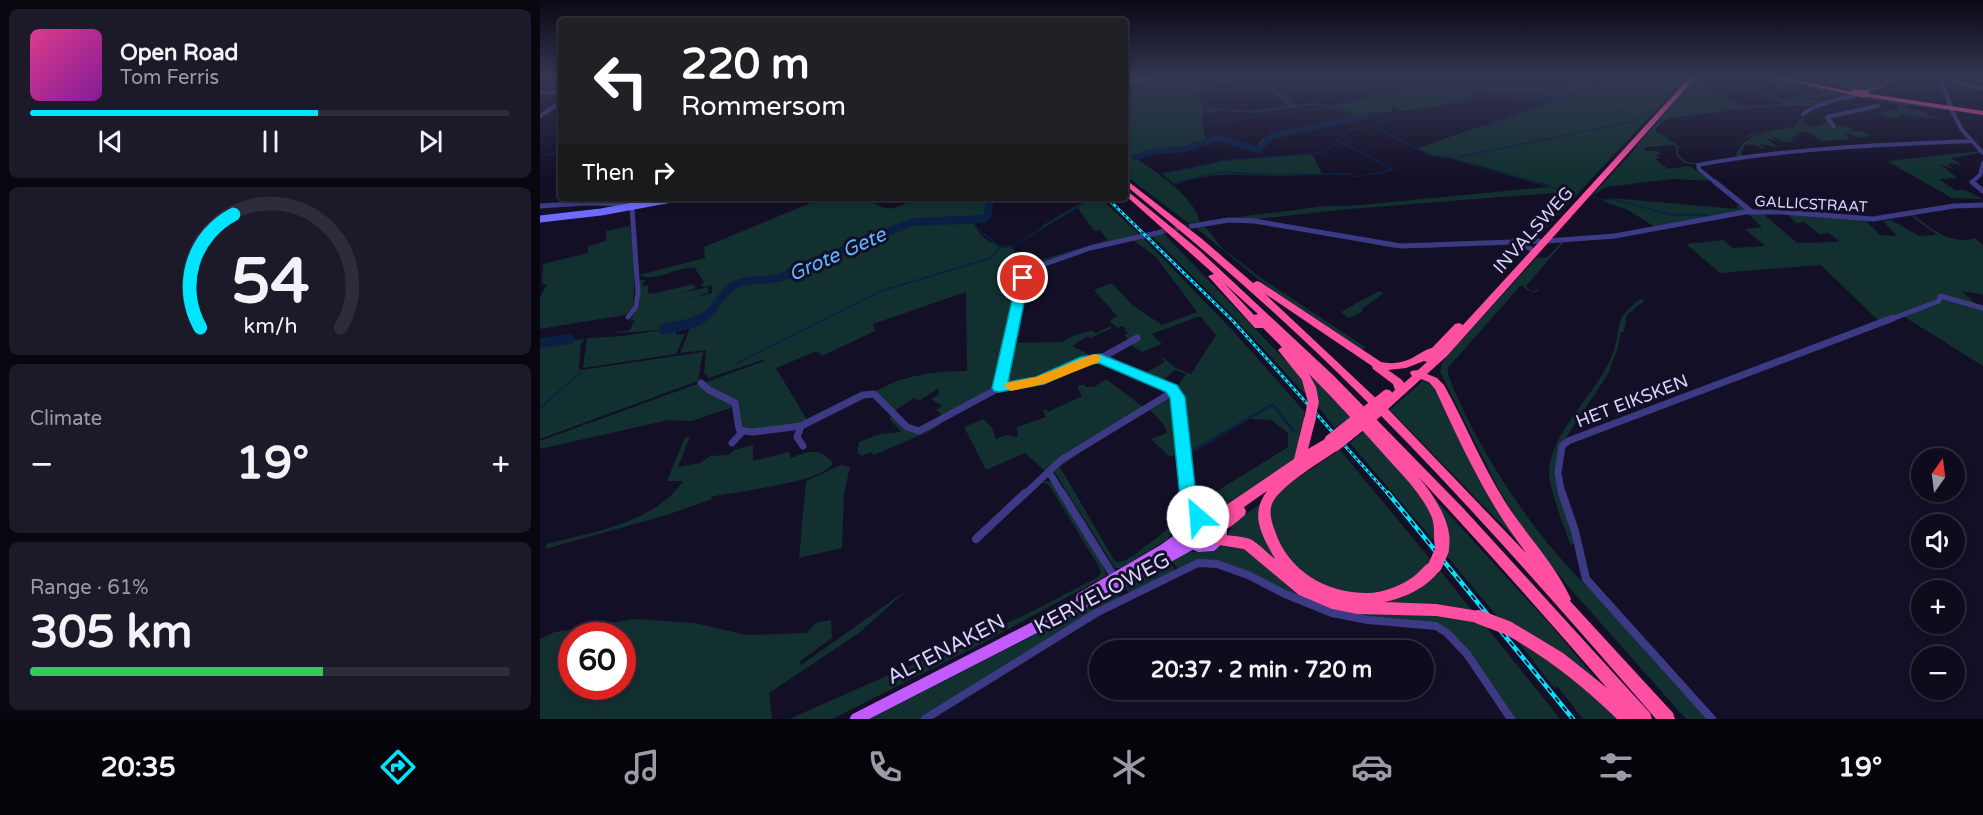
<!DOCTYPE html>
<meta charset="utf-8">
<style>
:root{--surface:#0e0b1c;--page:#1c1929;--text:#f1f3f6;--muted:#9b9ba3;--line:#2e2b3b;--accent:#00e5ff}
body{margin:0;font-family:"Varela Round",sans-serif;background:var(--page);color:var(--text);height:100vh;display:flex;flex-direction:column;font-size:22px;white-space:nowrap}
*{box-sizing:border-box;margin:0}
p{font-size:20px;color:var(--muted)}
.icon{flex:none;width:33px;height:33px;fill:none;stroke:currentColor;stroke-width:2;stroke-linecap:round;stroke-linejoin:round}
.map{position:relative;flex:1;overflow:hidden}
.sheet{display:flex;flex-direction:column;gap:9px;padding:9px;background:#08060f;width:540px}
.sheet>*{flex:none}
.hud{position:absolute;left:18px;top:18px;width:570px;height:183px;border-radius:6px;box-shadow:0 3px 9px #0003,0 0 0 2px var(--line);background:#202124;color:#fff;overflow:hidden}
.needle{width:39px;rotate:14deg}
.buttons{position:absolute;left:1371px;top:448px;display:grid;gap:12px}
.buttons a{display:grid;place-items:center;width:54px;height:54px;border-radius:50%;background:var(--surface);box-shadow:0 3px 9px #0003,0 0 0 2px var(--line);font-size:30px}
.speed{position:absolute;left:18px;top:622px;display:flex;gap:12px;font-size:30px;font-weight:700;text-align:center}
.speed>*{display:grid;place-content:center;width:78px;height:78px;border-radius:50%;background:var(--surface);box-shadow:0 3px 9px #0003,0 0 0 2px var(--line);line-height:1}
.speed .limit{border:9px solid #d22;background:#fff;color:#111}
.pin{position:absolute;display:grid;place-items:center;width:51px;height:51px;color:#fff;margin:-26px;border:3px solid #fff;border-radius:50%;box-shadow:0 2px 6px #0007}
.me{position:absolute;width:66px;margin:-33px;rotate:333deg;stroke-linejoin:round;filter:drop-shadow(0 0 4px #0008)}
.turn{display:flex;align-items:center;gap:21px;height:126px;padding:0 24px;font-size:27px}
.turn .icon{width:78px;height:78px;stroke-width:2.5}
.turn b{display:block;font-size:42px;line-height:51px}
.then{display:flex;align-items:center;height:57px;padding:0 24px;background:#0003;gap:12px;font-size:22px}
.big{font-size:45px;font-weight:700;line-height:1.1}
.sheet .card{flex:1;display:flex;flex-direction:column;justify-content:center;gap:9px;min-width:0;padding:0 21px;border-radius:9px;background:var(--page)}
.sheet .dial{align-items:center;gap:0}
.dial svg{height:156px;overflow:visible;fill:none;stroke:var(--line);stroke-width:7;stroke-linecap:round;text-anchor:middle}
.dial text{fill:var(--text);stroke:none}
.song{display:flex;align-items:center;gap:18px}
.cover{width:72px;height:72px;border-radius:9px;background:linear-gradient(135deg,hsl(330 70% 55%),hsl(290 70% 35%))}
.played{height:6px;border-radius:3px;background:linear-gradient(90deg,var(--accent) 60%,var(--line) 60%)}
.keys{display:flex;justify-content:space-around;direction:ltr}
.heat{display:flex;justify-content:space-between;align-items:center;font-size:33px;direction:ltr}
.charge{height:9px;border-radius:4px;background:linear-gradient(90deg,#34c759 61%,var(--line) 0)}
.trip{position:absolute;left:549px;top:640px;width:345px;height:60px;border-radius:30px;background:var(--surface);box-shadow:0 3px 9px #0003,0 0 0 2px var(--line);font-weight:700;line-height:60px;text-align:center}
.dock{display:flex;height:96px;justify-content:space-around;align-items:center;background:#06040b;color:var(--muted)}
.dock .icon{width:42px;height:42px}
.dock .on{color:var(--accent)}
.dock b{font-size:27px;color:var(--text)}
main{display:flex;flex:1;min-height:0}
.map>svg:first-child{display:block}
</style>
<main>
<section class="sheet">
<div class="card">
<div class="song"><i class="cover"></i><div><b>Open Road</b><p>Tom Ferris</p></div></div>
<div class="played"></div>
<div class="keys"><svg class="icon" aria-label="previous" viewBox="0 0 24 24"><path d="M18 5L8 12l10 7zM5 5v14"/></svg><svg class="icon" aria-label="pause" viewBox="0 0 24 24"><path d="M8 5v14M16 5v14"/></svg><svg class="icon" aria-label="next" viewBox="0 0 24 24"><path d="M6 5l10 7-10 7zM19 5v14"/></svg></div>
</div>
<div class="card dial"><svg viewBox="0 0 100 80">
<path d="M14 69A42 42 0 1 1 86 69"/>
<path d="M14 69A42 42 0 0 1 31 11" stroke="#00e5ff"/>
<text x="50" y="56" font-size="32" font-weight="700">54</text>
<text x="50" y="72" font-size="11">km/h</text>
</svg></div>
<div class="card"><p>Climate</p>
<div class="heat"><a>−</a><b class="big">19°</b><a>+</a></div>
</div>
<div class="card"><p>Range · 61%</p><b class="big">305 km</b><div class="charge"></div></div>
</section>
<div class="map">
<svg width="1443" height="719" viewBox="0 0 1443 719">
<rect width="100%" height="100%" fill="#130f26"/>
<g fill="#12302f" fill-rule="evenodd">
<path d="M611,77l44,1 -1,1 6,3 -8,1 12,4 -4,-2 1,-2 11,5 -18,8 25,13 24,2 46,-5 -21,-18 -25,2 -14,-9 -7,2 -21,-6h33l12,10 24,-2 26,20 21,-2 39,12 -81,19 -9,4 -6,9 -5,1 -33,-11 -14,1 13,-2 35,12 5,-8 8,-5 84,-20 -40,-10 -57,8 -36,-2 -14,2v-6h6l-50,-20h-5l37,12 10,7 -2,16 4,17c-27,14 -47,7 -73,17 23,17 59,37 67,66l-12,1 -63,-48v-91z"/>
<path d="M1061,77h40l-42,2 1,4 -38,15 -92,-8 -3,1v7l-31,9 -36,4 -5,-6h-5l3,6 -34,4 -30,-9 56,-13 31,-4 39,2 8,-5 92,-1z"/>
<path d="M1106,77h40l-151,163 -25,-1 27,-7 33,-37 -1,-2 -115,-34 -21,-3 -15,-8 138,-48 13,-1 29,-15 43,-4z"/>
<path d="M1156,77h15l-10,10 46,20 36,-3 -53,-27 50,22 42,-5 -7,-5 -29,-6 8,3 -15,1 -12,-7 1,-1 -8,-2 92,17c-16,4 -29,2 -46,4l15,4 -12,5 -11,-2 -50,3 -78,10 -7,3 -8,9 24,16 -1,7c8,13 19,10 32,9 -14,3 -26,6 -34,-8v-8l-3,-1 -27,2 -2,4h13l4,3 -4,1 3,3 -5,1 13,10 21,-3 25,15 -41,-2 -67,8 -16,10 39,-41 15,-20 19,6 -18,-6z"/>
<path d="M1272,77h39l26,8c-20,7 -46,0 -65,-8z"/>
<path d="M1318,95l87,14 6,2 -44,-6v3l21,4 -5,1 13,5c-5,1 -34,-3 -38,-5l4,3 -12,2 -13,-5 22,-3v-6l-42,-7 -11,5 -2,-2z"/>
<path d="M1275,105l2,1 -14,12 2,1 -2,4c14,6 15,4 25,-2l7,6c5,-4 17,1 17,4h9l10,5 -14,1c-5,-1 -6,-4 -12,-2l6,4 -28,2 -18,-10 -10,3 4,2 -7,1 1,3c-6,5 -12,1 -18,-3l-3,1 4,3 -11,-3 13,9 -19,-3 6,5c-8,-2 -9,-6 -20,-4l-4,7 1,4h-7c11,-21 20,-20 40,-25l-16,2 -18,7c16,-13 38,-6 54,-17l-8,6h5z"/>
<path d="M1440,151l1,2 -30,5 11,7 -14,-2 1,3 5,3 -14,-5 17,14 -18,1 16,11h10l18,9 -31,-1 -65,-37z"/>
<path d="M772,154l10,20h30c-22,0 -44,1 -66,2 -44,0 -67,-7 -111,9l-14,-12 62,-12z"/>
<path d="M1008,187l17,5 -227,18 -80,9 139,25 110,-3 -108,4 -144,-25 -50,1 120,-15h25z"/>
<path d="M283,198h46c12,15 30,12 45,0h75l-2,3c2,9 -3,13 -5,19l-8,1c3,16 22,27 38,25l10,22 -2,3 4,1 -3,5 -25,107 -3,4 -49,29 -8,-7 6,-4 -11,-7 7,-4 1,-7 -20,13 -5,-3 -20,13 -19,-19c27,-17 60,-21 92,-21l-1,-79 -93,32 2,7 -53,25 -5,-5 -41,17 31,52 -6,4 -52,7 -7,-3 -7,-29 -22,-7 -9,-9 60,-22 -2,-1 -53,18 -5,-5 2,-23 -26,3 10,-25 -13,2 -1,5 9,-1 -9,20 -93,14 4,-30 36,-2 69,-11 18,-10 26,-30 14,-3h28l60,-30 20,-4 2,-4 36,-15 -1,-2 -89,37 -19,5 -1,2 2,2c-16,11 -32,3 -49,9 -17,6 -21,21 -33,33 -18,17 -75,16 -100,19l24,-4 5,-10 -5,1 9,-15 1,-26h7l-4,2v4l5,-1v8l4,1 41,-10 3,4 -13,5 25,-6v6l-24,7 28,-7v-8l-8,2 -4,-3 4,-1 -9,-15c-17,-2 -42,16 -56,7l66,-17 -1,-11z"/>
<path d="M542,198h18l40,37 -53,12 -58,21 -4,-1 -1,-2 84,-25 -8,-10 -6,1 -16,-23 -39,23 3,-5 42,-25z"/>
<path d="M1071,198l127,11 -2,-3 8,-1 5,5 -94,17 -27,-17 -26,-9z"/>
<path d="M1221,212l36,31 43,-1 -11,-9 -10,1 -15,-12 -8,1 -11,-11 80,8 15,15 17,1 -14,-15 8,-1 28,16 18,-1 -27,-20 2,-1c19,14 38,32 63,24l8,7v50l-21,-4 16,15 -39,-11 -2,5 -57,22 -59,-57 -101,8 -34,-29 37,-4 10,8 32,-2 -20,-17 17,-2 -15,-14z"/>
<path d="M708,221l120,21 79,6h-53l-142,-26h-20l-27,4 17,22 39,30 104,69 -2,3 -95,-63 -73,-60 26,-5z"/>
<path d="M90,226l5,46 -2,35 -8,8 -85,14v-31l7,-14h-5l1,-20 45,-11v-7l18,-5v-10z"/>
<path d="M624,234l128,133 11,15 3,13 -76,-82 -78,-77z"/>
<path d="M602,237l92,95 71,80 -11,49 -72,48 -21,1 -6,-5 93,-58v-14l-17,-13 -21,-1 -64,37 -11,-66 11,-16 -11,-4 -14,12 -18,-8 22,-12 -4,-4 1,-1 14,11 15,6 25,-39 -16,-19 -48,18 10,10 -20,8 -15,-9 3,-2 -6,-6 4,-2 -3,-3 1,-1 -4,-3 -4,2 -9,-7 8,-5 -23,-26 18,-7 20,22 30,20 35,-13 -41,-55 -25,-18z"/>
<path d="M1021,242h3l-38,44 5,6 6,-2 -6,-7 8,8 -7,2 -11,-8 -68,77 -5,6v6c25,69 87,164 141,214l121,131h-24l-118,-133 -43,-54 -27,-44 -58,-116 2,-9 5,-7 89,-98 12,-1z"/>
<path d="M839,291l5,2 -21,15 -1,4 -13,6 -8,-6z"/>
<path d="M1101,299l4,1 -18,15 -3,17h-3l-3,15 -10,27 -44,67 -7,17 17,84 -3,4c-6,-17 -23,-60 -22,-75 3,-41 47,-77 62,-113 13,-29 -2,-37 30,-59z"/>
<path d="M1402,299l41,9v58l-80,-50z"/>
<path d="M571,326l1,2 -22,10 -2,-2 -16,10 22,11c-22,9 -68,33 -91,25l8,-39 52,-1 7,-5 22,-7 4,3z"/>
<path d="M45,339l-4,5 -2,25 2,1 122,-18 -5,29 -158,58v-95z"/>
<path d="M761,366l50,51 -16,11 -19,-24z"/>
<path d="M886,378l6,3 84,158 -126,-129z"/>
<path d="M566,379l37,28 -60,36 -38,28 -20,-18 -39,17 -22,-43 20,-8 8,9 4,11 10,-4 12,2 -1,-10 29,-10 -3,-7 4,-1 1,3 34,-16 -5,-9 6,-3 3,3h8z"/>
<path d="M157,384l9,8 24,7 3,8 -41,14 -24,-1 -128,29v-8z"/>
<path d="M628,396l7,2 10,107 -17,34 -47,29h-6l-61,-97c9,-20 92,-61 114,-75zM610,410l15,16 2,7 -16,6 19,18 5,-2 4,4c4,45 6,61 -33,87 -8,6 -18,15 -28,16l-4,-2 -54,-93 28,-21z"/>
<path d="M353,416l14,15 34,-7 -11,7 -56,24 -3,-3 -9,4 -5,-3 2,-11 21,-8 21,-2 -12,-14z"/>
<path d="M824,431l56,62 14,29 2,21 -86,-100z"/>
<path d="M150,436l-12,31 22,-4 10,-7 18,-1 6,-5 19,-5v16l36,-9 2,6c18,-7 28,-11 42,5 -10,20 -98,28 -122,34l1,2 -45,16 -122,34 2,-5c45,-12 108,-21 136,-63h-16l18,-44z"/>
<path d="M800,450l91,110c-33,45 -108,44 -142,0 -12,-16 -19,-37 -20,-57l15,-16z"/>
<path d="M301,465l9,2 -6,27 -2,54 -43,10 7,-77z"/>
<path d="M507,481l6,2 50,83 3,10 -125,68 -149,75h-43l238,-105 71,-37 3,-5 -2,-5 -50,-82 -9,-3z"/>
<path d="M884,487l130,142 60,71 -112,-78 -57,-68z"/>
<path d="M724,502c-5,13 -1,23 3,35 20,56 90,82 143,55 12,-5 20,-14 29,-23l35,44c-49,-13 -104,3 -151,-16 -36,-14 -58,-58 -96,-60l7,-16z"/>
<path d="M696,544l14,7 43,39 26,14 143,15 23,6 75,94h-47l-63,-88 -116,-19 -120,-50 -35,8 -8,-10 16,-8h18l15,-7z"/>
<path d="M629,561l7,10 -44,21h-4l-3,-4z"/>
<path d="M367,590l-48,43 -90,60 3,26h-232v-80l15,-7 80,-13 60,4 52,12 60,-2 8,-10 16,-3 1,18 -33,24 2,3zM32,636h50v51h-50z"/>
<path d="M578,592l3,4 -200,123h-51z"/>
<path d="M976,639l50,31 55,49h-38l-25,-32 -4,1z"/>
</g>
<path fill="#0a1f44" d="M733,403l24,30 -4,-1 -21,-26 -81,48 -3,-2z"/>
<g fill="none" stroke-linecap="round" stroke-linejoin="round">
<g stroke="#0a1f44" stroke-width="1.5">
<path d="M1312,77l21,7"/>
<path d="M1095,78l5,1"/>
<path d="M962,86h4"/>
<path d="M970,86l69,1"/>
<path d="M1040,87l6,2"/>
<path d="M914,92l14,1"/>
<path d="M1150,99l26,-4 -20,-10 3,-4"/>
<path d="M790,106l76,-15 46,1"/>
<path d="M665,124l123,-17"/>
<path d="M835,126l15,-8"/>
<path d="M945,126l73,-27"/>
<path d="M838,129l54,27 12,1"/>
<path d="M797,142l13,-13 22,-2"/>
<path d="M0,155l21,-2"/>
<path d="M906,157l65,18"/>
<path d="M919,157l177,-36 -5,-6 -46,-25"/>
<path d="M625,173l63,-13 95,-7 12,-9"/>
<path d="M973,176l38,10"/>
<path d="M635,183l47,-11 52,3 75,-1 8,3 36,-7 -55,-30"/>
<path d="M1053,197l6,2"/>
<path d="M1061,200l11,-1 60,16h37"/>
<path d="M478,243l60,-36 7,-6 -4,-3"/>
<path d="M460,247h10l9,15"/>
<path d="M197,363l144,-72 110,-33 9,-11 -25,-21 1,-6"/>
<path d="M0,408l41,-36"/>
</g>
<g stroke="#0a1f44" stroke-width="6">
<path d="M920,101l8,-2 2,-8 88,8 10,-1 29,-14 42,-4 4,-3"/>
<path d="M595,157l21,-6 30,-2 31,-11 42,12 13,-14 98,-21"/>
</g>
<path stroke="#0a1f44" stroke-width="8" d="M160,320c16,-9 21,-29 37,-36 21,-8 41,1 58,-15l118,-47 71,-3 3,-2 4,-19"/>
<g stroke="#0a1f44" stroke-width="10">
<path d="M124,329l24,-5 15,-6"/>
<path d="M0,343l30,-4"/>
</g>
<path stroke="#312d47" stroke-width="5" stroke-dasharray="5 2" stroke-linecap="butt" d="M621,232l31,-6"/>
<g stroke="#3d3a85" stroke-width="4">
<path d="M1399,77l44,12"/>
<path d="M1401,79l10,29"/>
<path d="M0,93l21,-1"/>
<path d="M1411,109l11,21 21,23"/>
<path d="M1263,114c27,-19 66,-16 93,-37"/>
<path d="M0,116l21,-14"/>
<path d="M1294,126l-7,-9 51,-11"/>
<path d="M1177,184l-18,-15 -1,-4c90,-17 183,-20 274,-24"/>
<path d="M1434,184l-2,-2 8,-7 3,-12"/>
</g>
<g stroke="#3d3a85" stroke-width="5">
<path d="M1175,182l37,30"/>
<path d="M1432,182l11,9"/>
<path d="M0,206l47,-3 47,1 -2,5 6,83 -2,15 -8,10"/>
<path d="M652,226l37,-6 25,1 147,25 138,-5"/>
<path d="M1007,241l68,-5 130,-24h38l90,7 81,-13 29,-1"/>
<path d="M981,243l10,6"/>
<path d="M474,320l9,-42 5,-8 62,-22 71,-16"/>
<path d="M1349,320l50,-19 1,-5 43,12"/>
</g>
<g stroke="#3d3a85" stroke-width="7">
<path d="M561,358l36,-20"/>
<path d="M161,383l8,7 26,13 4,26 4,2"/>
<path d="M459,388l15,-70"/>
<path d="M203,431l10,1 48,-6"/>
<path d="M192,443l11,-12"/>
<path d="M263,446l-6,-9 4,-11 62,-31 11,-1 33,33 12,4 80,-43 40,-7 55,-22h12l65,29 5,6 12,101"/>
<path d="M509,472l14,23"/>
<path d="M484,495l37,-35 113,-69"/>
<path d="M1022,495l-4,-22 4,-27 6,-5 325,-123"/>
</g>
<g stroke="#3d3a85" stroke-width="8">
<path d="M522,493l53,85"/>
<path d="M648,493v30"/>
<path d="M1022,493l13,38 11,48 126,140"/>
<path d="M436,539l49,-46"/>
<path d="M385,719l171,-106 102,-50 19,1 31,11 37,19 47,19 36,7 68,6 11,7 20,21 44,65"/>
</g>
<path stroke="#6f6bff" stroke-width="5" d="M585,83l22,-6"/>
<path stroke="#6f6bff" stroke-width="7" d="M0,219l61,-7 76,-14"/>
<g stroke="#c25bff" stroke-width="12">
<path d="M658,517l14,1 9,8v9l-9,10 -13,1 -13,-7 -1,-12z"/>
<path d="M542,598l82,-48 21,-15"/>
<path d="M316,719l240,-123 95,-52"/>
</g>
<g fill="#ff4fa3" fill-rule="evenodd">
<path d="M1150,77h6l-249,279 -20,18 10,4 7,7c21,38 37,78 60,115 21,34 50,62 67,99l-1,2 103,112 2,6h-19c-103,-119 -207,-238 -320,-348 -67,-65 -138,-127 -211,-186v-6l77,60 51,44 4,-2 3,1 121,80c14,3 26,0 38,-8 5,-3 8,-5 13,-6l23,-24 4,-1 4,2zM724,293l108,73 1,3 20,15 2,6 -14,13zM884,361l3,1 -9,8 -7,1 -1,2 2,3 -8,7 -2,-3 -14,-10 18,-2zM881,379l8,3 6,7c27,58 53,115 92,165l-139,-145z"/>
<path d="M1230,77h12l74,16 -3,2z"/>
<path d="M1324,93l119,18v4l-121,-19 -1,-1z"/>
<path d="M585,189l74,61 135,126 129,132 187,205 2,6h-35c-35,-34 -72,-63 -114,-86l-2,-5 2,-5 5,-2 5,2 50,30 44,35c-63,-73 -127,-145 -193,-216 17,18 44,56 33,82l-5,2 -5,-2c-5,-11 -1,-25 -5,-36 -9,-23 -29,-42 -44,-59 -26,-29 -52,-58 -79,-85l7,13 3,16 -6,4 -4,-1 -7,-26 -24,-30 4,-3 -19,-19h-8l-47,-52 6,-2 -89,-79zM684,283l34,31 -4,1z"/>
<path d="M770,414l4,1 2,3 -8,31 22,-13 4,1 1,5 4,1 2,3 -2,3c-18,13 -53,33 -65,51 -6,9 -3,21 1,31 13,40 51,62 92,62 14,0 31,-6 43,-14 8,-4 13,-14 21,-17 4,-2 5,-2 9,0l2,4c-11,20 -37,32 -58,36l52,2 43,7 5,1 2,5 -2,5 -5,1 -43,-7 -79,-2 -25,-5 -33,-14 -55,-46 -31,-5 -2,-4 2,-4c7,-2 32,0 39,4 8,5 15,13 23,19 -13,-24 -26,-44 -8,-68l-23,16 2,4 -1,4c-8,6 -18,18 -29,15l-2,-4 4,-5 -6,2 -5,-1 -2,-4 2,-4 15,-6 72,-49 10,-41 2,-3z"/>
</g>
<defs>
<path id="rail-far1" d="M567,198l125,122 157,175"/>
<path id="rail" d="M848,493l185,226"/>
</defs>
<use href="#rail-far1" stroke="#00e5ff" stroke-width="3"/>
<use href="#rail" stroke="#00e5ff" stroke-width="4.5"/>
<use href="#rail-far1" stroke="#130f26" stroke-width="1.5" stroke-dasharray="3" stroke-linecap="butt"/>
<use href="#rail" stroke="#130f26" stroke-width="2" stroke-dasharray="6" stroke-linecap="butt"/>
<path stroke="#ff4fa3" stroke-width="7" d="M1314,92l12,2"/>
<g stroke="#ff4fa3" stroke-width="11">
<path d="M770,418l3,-15"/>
<path d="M790,440l57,-45"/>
<path d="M795,446l45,-36"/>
</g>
<g stroke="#ff4fa3" stroke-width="14">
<path d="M895,566l7,-16"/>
<path d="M939,617l29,11"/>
</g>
</g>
<linearGradient id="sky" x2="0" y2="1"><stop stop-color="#0a0815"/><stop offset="0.43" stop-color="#333752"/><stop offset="1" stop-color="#333752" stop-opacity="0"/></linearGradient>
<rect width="1443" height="178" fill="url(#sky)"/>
<path fill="#00e5ff" stroke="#0095a6" stroke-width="1.5" d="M483,274l6,4 -21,104 28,-5 45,-20 19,-3 77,31 8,12 12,107 12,8 3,5 -3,4 -11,3 -6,-2 -2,-6 -9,-9 -11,-109 -4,-6 -67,-29 -10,1 -45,20 -45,8 -5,-1 -2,-3 25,-110z"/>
<path fill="#f59e0b" d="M554,354l5,1 2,3 -2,4 -55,22 -33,7 -7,-5 2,-3 30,-6z"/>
<g text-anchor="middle" stroke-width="6" stroke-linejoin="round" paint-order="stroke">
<g font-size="15" fill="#d9d4ff" stroke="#130f26">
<text transform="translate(1271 204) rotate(3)" y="5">GALLICSTRAAT</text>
</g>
<g font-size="18" fill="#d9d4ff" stroke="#130f26">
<text transform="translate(993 230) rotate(-48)" y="6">INVALSWEG</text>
<text transform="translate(1092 401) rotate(-21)" y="6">HET EIKSKEN</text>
</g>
<g font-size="20" font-style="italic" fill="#62b6ff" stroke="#130f26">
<text transform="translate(297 254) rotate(-24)" y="7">Grote Gete</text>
</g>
<g font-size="21" fill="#d9d4ff" stroke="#130f26">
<text transform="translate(562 593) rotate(-28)" y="7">KERVELOWEG</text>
<text transform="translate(406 649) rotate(-27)" y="7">ALTENAKEN</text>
</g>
</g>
</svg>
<div class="buttons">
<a><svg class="needle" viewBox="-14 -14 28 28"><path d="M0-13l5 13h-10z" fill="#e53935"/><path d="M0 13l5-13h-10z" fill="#9b9ba3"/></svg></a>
<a><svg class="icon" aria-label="sound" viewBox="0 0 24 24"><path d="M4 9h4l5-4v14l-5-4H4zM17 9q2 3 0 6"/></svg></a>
<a>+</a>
<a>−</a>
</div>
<div class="speed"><div class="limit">60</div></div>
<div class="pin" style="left:483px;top:278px;background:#d93025"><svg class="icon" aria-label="arrive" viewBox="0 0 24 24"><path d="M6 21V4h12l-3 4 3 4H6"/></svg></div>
<svg class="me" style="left:658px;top:517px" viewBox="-20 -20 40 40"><circle r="19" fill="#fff"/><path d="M0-13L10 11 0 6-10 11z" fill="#00e5ff"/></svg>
<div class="trip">20:37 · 2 min · 720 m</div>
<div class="hud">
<div class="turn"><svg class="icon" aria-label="left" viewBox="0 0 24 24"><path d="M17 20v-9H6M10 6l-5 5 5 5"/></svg><div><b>220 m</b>Rommersom</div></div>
<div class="then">Then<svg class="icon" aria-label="right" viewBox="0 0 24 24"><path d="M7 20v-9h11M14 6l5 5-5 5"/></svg></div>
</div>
</div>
</main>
<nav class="dock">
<b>20:35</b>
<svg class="icon on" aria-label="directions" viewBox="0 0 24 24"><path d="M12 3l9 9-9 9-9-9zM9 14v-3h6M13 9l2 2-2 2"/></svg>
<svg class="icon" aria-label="music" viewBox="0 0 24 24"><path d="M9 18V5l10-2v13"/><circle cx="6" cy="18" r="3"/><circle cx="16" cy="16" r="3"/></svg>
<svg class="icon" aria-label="phone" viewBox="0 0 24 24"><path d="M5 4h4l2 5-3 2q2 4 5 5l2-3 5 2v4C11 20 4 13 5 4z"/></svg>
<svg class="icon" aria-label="climate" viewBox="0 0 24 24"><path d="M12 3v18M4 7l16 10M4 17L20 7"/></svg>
<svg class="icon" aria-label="car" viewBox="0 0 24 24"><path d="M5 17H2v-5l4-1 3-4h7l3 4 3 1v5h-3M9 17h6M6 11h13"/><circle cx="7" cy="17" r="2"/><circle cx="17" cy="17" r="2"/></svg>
<svg class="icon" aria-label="filters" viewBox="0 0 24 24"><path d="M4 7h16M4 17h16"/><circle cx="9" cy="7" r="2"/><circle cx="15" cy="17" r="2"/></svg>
<b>19°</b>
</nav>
